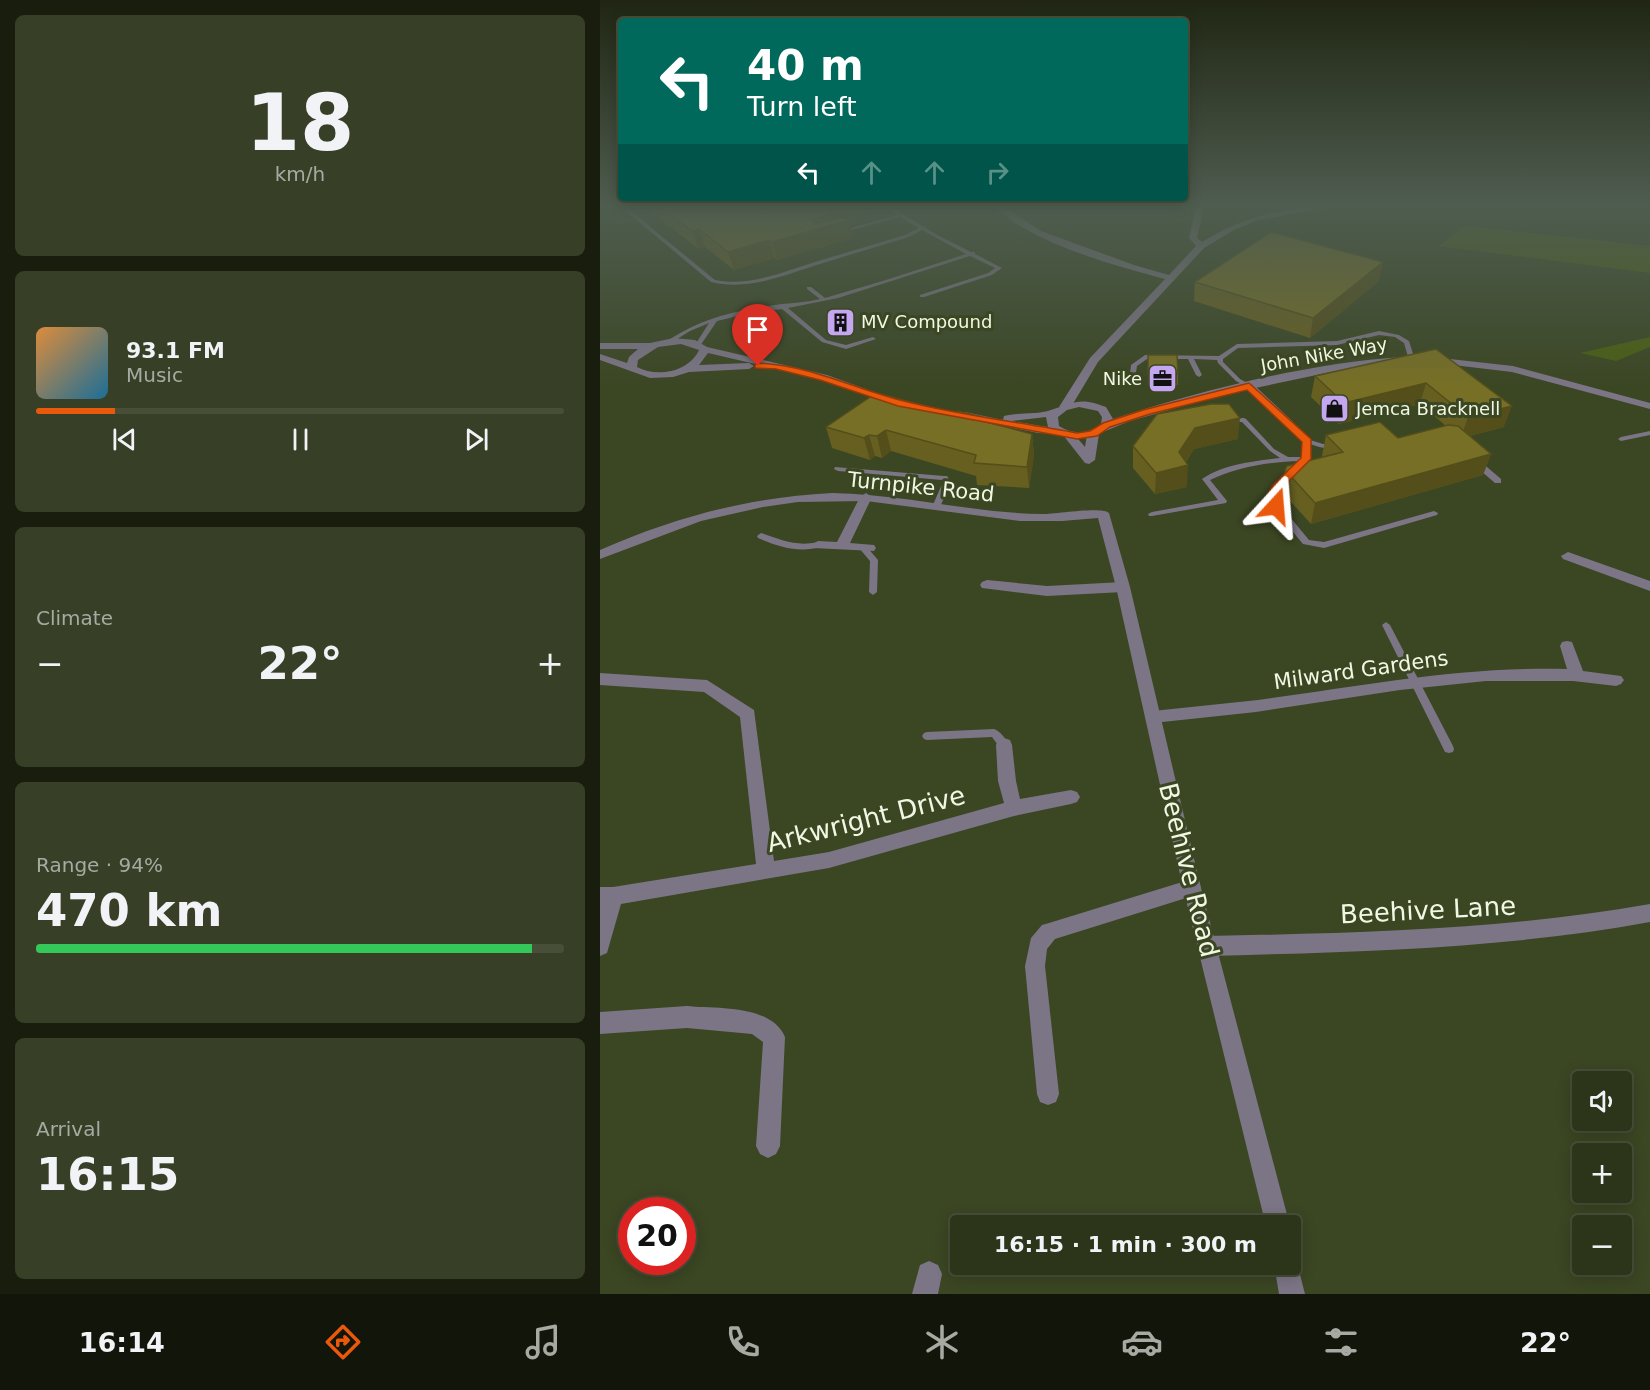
<!DOCTYPE html>
<meta charset="utf-8">
<style>
:root{--surface:#2c341a;--page:#383f27;--text:#f1f3f6;--muted:#a6aaa2;--line:#484f39;--accent:#ea580c}
body{margin:0;font-family:"DejaVu Sans",sans-serif;background:var(--page);color:var(--text);height:100vh;display:flex;flex-direction:column;font-size:22px;white-space:nowrap}
*{box-sizing:border-box;margin:0}
p{font-size:20px;color:var(--muted)}
.icon{flex:none;width:33px;height:33px;fill:none;stroke:currentColor;stroke-width:2;stroke-linecap:round;stroke-linejoin:round}
.map{position:relative;flex:1;overflow:hidden}
.panel{display:flex;flex-direction:column;gap:15px;padding:15px;background:#181d0e;width:600px}
.panel>*{flex:none}
.hud{position:absolute;left:18px;top:18px;width:570px;height:183px;border-radius:6px;box-shadow:0 3px 15px #0003,0 0 0 2px var(--line);background:#00695c;color:#fff;overflow:hidden}
.buttons{position:absolute;left:972px;top:1071px;display:grid;gap:12px}
.buttons a{display:grid;place-items:center;width:60px;height:60px;border-radius:6px;background:var(--surface);box-shadow:0 3px 15px #0003,0 0 0 2px var(--line);font-size:30px}
.speed{position:absolute;left:18px;top:1197px;display:flex;gap:12px;font-size:30px;font-weight:700;text-align:center}
.speed>*{display:grid;place-content:center;width:78px;height:78px;border-radius:50%;background:var(--surface);box-shadow:0 3px 15px #0003,0 0 0 2px var(--line);line-height:1}
.speed .limit{border:9px solid #d22;background:#fff;color:#111}
.pin{position:absolute;display:grid;place-items:center;width:51px;height:51px;color:#fff;margin:-62px -26px;border-radius:50% 50% 50% 0;rotate:-45deg;box-shadow:0 0 6px #0007}
.pin .icon{rotate:45deg}
.me{position:absolute;width:66px;margin:-33px;rotate:19deg;stroke-linejoin:round;filter:drop-shadow(0 0 4px #0008)}
.turn{display:flex;align-items:center;gap:21px;height:126px;padding:0 30px;font-size:27px}
.turn .icon{width:78px;height:78px;stroke-width:2.5}
.turn b{display:block;font-size:42px;line-height:51px}
.lanes{display:flex;align-items:center;height:57px;padding:0 30px;background:#0003;justify-content:center;gap:30px;direction:ltr}
.lanes .off{opacity:.35}
.big{font-size:45px;font-weight:700;line-height:1.1}
.panel .tile{flex:1;display:flex;flex-direction:column;justify-content:center;gap:9px;min-width:0;padding:0 21px;border-radius:9px;background:var(--page)}
.panel .dial{align-items:center;gap:0}
.dial b{font-size:78px;line-height:1}
.song{display:flex;align-items:center;gap:18px}
.cover{width:72px;height:72px;border-radius:9px;background:linear-gradient(135deg,hsl(30 70% 55%),hsl(200 70% 35%))}
.played{height:6px;border-radius:3px;background:linear-gradient(90deg,var(--accent) 15%,var(--line) 15%)}
.keys{display:flex;justify-content:space-around;direction:ltr}
.heat{display:flex;justify-content:space-between;align-items:center;font-size:33px;direction:ltr}
.charge{height:9px;border-radius:4px;background:linear-gradient(90deg,#34c759 94%,var(--line) 0)}
.trip{position:absolute;left:350px;top:1215px;width:351px;height:60px;border-radius:6px;background:var(--surface);box-shadow:0 3px 15px #0003,0 0 0 2px var(--line);font-weight:700;line-height:60px;text-align:center}
.dock{display:flex;height:96px;justify-content:space-around;align-items:center;background:#12150a;color:var(--muted)}
.dock .icon{width:42px;height:42px}
.dock .current{color:var(--accent)}
.dock b{font-size:27px;color:var(--text)}
main{display:flex;flex:1;min-height:0}
.map>svg:first-child{display:block}
</style>
<main>
<section class="panel">
<div class="tile dial"><b>18</b><p>km/h</p></div>
<div class="tile">
<div class="song"><i class="cover"></i><div><b>93.1 FM</b><p>Music</p></div></div>
<div class="played"></div>
<div class="keys"><svg class="icon" aria-label="previous" viewBox="0 0 24 24"><path d="M18 5L8 12l10 7zM5 5v14"/></svg><svg class="icon" aria-label="pause" viewBox="0 0 24 24"><path d="M8 5v14M16 5v14"/></svg><svg class="icon" aria-label="next" viewBox="0 0 24 24"><path d="M6 5l10 7-10 7zM19 5v14"/></svg></div>
</div>
<div class="tile"><p>Climate</p>
<div class="heat"><a>−</a><b class="big">22°</b><a>+</a></div>
</div>
<div class="tile"><p>Range · 94%</p><b class="big">470 km</b><div class="charge"></div></div>
<div class="tile"><p>Arrival</p><b class="big">16:15</b></div>
</section>
<div class="map">
<svg width="1050" height="1294" viewBox="0 0 1050 1294">
<rect width="100%" height="100%" fill="#3b4623"/>
<g fill="#4b5e12">
<path d="M866,226l184,20v27l-211,-27z"/>
<path d="M1050,337v10l-34,14 -36,-8z"/>
</g>
<g fill="none" stroke-linecap="round" stroke-linejoin="round">
<g fill="#7c7586" fill-rule="evenodd">
<path d="M21,207h5l89,73c34,7 68,-8 100,-18 30,-9 60,-18 90,-27l14,-7 -19,-11 -60,16 -2,-1 59,-17 -11,-8h5l48,29 32,16h4v2l27,14 -10,7 -68,22h-4v-2l68,-22 7,-5 -25,-12 -132,42 -50,10 38,32 20,5 27,-8 3,2 -30,10 -24,-7 -40,-33 -32,4 -33,8 -17,25 -5,-1 14,-22 -19,8 -21,13 -2,-1v-2c38,-25 72,-31 115,-37 13,-1 25,-2 38,-5l-13,-10v-2h4l14,11 61,-18 80,-26 -44,-24 -13,7c-30,9 -60,18 -89,27 -36,11 -71,27 -109,18z"/>
<path d="M779,331l20,4 10,6 6,19 -1,1 -5,-1 -5,-17 -9,-6 -16,-2 -42,10 -99,3 -15,11v3l17,17 11,6v2l-2,1 -13,-7 -18,-18 -1,-3 -23,-1 8,16 -3,2 -3,-2 -8,-16h-41l-10,7 -3,19 -5,-1 2,-19 14,-10 74,1 18,-12 100,-3z"/>
<path d="M644,418l2,1 28,30 14,8h15l1,-16 3,-2 16,5h12l4,2c-9,5 -20,1 -29,-2v15l-30,29 -3,7 3,10 29,35 15,2 110,-31 4,2 -1,2 -113,33 -21,-4 -30,-36 -4,-13 5,-10 26,-24c-31,1 -62,6 -90,19l17,21 -1,2 -74,13h-3l-1,-2 4,-2 66,-12 -16,-21c21,-15 53,-18 78,-21l-10,-7 -28,-29h-13l-3,-2 3,-2z"/>
<path d="M1050,431v4l-29,6 -3,-2 3,-2z"/>
<path d="M874,461h6l21,18v4h-6l-21,-18z"/>
<path d="M235,467l109,9h3l4,6 -11,25 -4,2 -4,-2 11,-25 -1,-2 -104,-9 -4,-2z"/>
<path d="M161,533c20,7 36,14 57,9l4,3 -1,2c-22,6 -42,0 -63,-9l-1,-2z"/>
<path d="M263,545l3,1 12,14 -1,32 -4,3 -4,-3 1,-31 -11,-13z"/>
<path d="M786,622l4,3 63,121 1,3 -1,3 -4,1 -4,-1 -63,-127z"/>
<path d="M394,729c6,2 12,10 15,16l-1,3c-8,2 -12,-6 -16,-11l-65,3 -3,-1 -2,-3 2,-3 3,-1z"/>
</g>
<g fill="#7c7586" fill-rule="evenodd">
<path d="M395,207h9l37,24 93,34 35,10 27,-29 -7,-8 7,-31h8l-7,31 5,4c41,-25 80,-35 129,-35l-73,13 -24,10 -30,18 -106,114 -27,45 -6,3 -6,-3 31,-49 75,-79c-52,-14 -131,-35 -170,-72z"/>
<path d="M649,383l4,1 58,55v4h-8l-58,-55 -1,-2z"/>
<path d="M493,431l6,3 -4,26 -6,4 -4,-1 -22,-28 6,-3 4,1 12,14 2,-13z"/>
<path d="M266,493l6,4 -22,46 24,2 2,3 -2,3 -61,-3 -2,-3 7,-4 19,1 23,-45z"/>
<path d="M968,552l82,29v10l-87,-32 -2,-3z"/>
<path d="M387,580l60,6 76,-4 7,5 -7,5 -76,4 -65,-8 -2,-3 2,-3z"/>
<path d="M967,641l5,1 11,29 38,5 3,4 -3,4 -5,2 -43,-5h-87l-86,9 -144,22 -103,11 -6,-2 -2,-4 2,-4 6,-2c35,-4 70,-7 105,-11 103,-14 204,-34 309,-31l-7,-23 2,-4z"/>
<path d="M0,673l107,7 47,30 20,151 55,-9 175,-49 -6,-22 -2,-36 2,-5 6,-2 6,2 2,5 4,36 4,18 51,-9 6,2 3,5 -3,5 -6,2 -57,12 -185,52 -208,36 -14,49 -7,3v-69h13l143,-23 -16,-147 -36,-25 -104,-7z"/>
<path d="M592,879l7,3 2,6 -2,6 -144,45 -8,10 -2,17 14,128 -3,8 -8,3 -8,-3 -3,-8 -12,-128 6,-28 11,-13 7,-2z"/>
<path d="M1050,904v18c-147,27 -294,30 -443,34l-7,-3 -3,-7 3,-7 7,-3c149,-3 296,-6 443,-32z"/>
<path d="M87,1006c29,3 84,-2 98,31l-5,109 -4,8 -8,4 -8,-4 -4,-8 7,-104 -11,-8 -65,-6 -87,6v-22z"/>
<path d="M329,1261l9,4 4,9 -4,20h-26l8,-29z"/>
</g>
<g fill="#7c7586" fill-rule="evenodd">
<path d="M74,338l21,2 12,7 120,28 69,25 -1,2h-8l-67,-23 -112,-26 -9,12 50,-2 5,3 -5,3 -60,3 -16,5 -23,1 -50,-18v-6l27,9 2,-6 9,-8h-38v-6h50zM81,344l18,6c-10,22 -42,28 -62,17l1,-7 20,-13z"/>
<path d="M802,357l5,3 -1,2 -75,10 -109,23 -92,26 -42,17 -14,1 -17,-5 -19,-1 -73,-15 -6,-3 6,-3 38,8 1,-4c15,-4 33,-1 47,-6 24,-8 29,-13 55,-3l7,12c90,-29 195,-56 289,-62zM479,407l19,4 4,6 -1,7c-12,10 -28,11 -42,2l-1,-9 9,-7zM446,417l2,10 -37,-6z"/>
<path d="M832,357l81,9 137,37v6l-138,-37 -84,-10 -1,-2z"/>
<path d="M232,493c71,1 139,20 210,21 13,0 61,-8 67,-1l21,74 71,301 89,338v1l-24,-1 -83,-338 -67,-301 -18,-69 -36,3h-42l-154,-20 -68,1 -35,5 -62,14 -101,38v-9c75,-33 150,-53 232,-57z"/>
<path d="M690,1253l5,2 10,39h-26l-5,-30h16z"/>
</g>
</g>
<g fill="#665f20">
<path d="M46,207h222l1,5 -23,7 7,19 -76,22 -2,-2 -41,12 -29,-23 -7,2z"/>
<path d="M779,281l-69,57 -116,-37 1,-19z"/>
<path d="M836,349l68,78 -34,9 21,18 -8,21 -172,49 -30,-33 4,-21 37,-13v-1l4,-21 72,3 48,-12 -26,-22 -81,20 -28,-27 4,-21z"/>
<path d="M548,355l30,19v11h-30z"/>
<path d="M383,421l49,13 2,21 -5,33 -52,-3 -1,-9 -85,-25 -9,7 -7,-2 -5,4 -38,-12 -6,-21z"/>
<path d="M638,439l-44,10 -8,13 1,25 -32,7 -22,-26v-22z"/>
</g>
<g fill="#534e1a">
<path d="M226,207h42l1,5 -32,9 12,-1 4,18 -76,22 -5,-18 38,-22z"/>
<path d="M99,229l6,18 -7,2 -6,-18z"/>
<path d="M169,240l6,18 -41,12 -6,-18z"/>
<path d="M783,262l-4,19 -69,57 3,-20z"/>
<path d="M826,383l-6,21 -81,20 5,-21z"/>
<path d="M912,406l-8,21 -43,11 7,-21z"/>
<path d="M640,418l-2,21 -44,10 -12,18 6,-2 -1,22 -32,7 1,-21 23,-21 16,-24z"/>
<path d="M286,430l5,21 -9,7 -5,-22z"/>
<path d="M432,434l2,21 -5,33 -2,-21z"/>
<path d="M269,435l6,21 -5,4 -6,-22z"/>
<path d="M891,454l-8,21 -172,49 4,-21z"/>
</g>
<g fill="#776f25" stroke="#534e1a" stroke-width="1.5">
<path d="M61,207h166l8,5 -25,8 6,4 27,-7 6,3 -77,22 -3,-2 -41,12 -29,-23 -7,2z"/>
<path d="M671,232l112,30 -70,56 -118,-36z"/>
<path d="M836,349l76,57 -44,11 -42,-34 -82,20 -29,-27z"/>
<path d="M548,355h29l1,19h-30z"/>
<path d="M276,393l80,21 2,-3 24,6 -3,3 53,14 -5,33 -53,-4 2,-8 -90,-25 -9,6 -8,-1 -5,3 -38,-11z"/>
<path d="M611,404h18l11,14 -45,10 -16,24 9,13 -32,8 -23,-27 24,-32z"/>
<path d="M780,422l18,16 50,-13 10,1 33,28 -176,49 -30,-33 2,-4 56,-14 -17,-17z"/>
</g>
<linearGradient id="sky" x2="0" y2="1"><stop stop-color="#202613"/><stop offset="0.53" stop-color="#4f5d50"/><stop offset="1" stop-color="#4f5d50" stop-opacity="0"/></linearGradient>
<rect width="1050" height="388" fill="url(#sky)"/>
<path fill="#ea580c" stroke="#983908" stroke-width="1.5" d="M158,363c51,2 95,25 142,37 57,15 119,22 177,33l13,-2 13,-8 40,-13 106,-27 62,56v20l-29,29 -3,7 3,11 -2,3h-8l-5,-14 6,-10 28,-27 1,-16 -55,-52 -97,24 -40,13 -13,9 -20,3 -179,-33 -78,-26 -44,-11 -21,-1v-4z"/>
<defs>
<symbol id="building-square" viewBox="-11 -11 22 22"><rect x="-9" y="-9" width="18" height="18" rx="4" fill="#c5a6f0" stroke="#3b4623"/><path d="M-4-6H4V6H1V3H-1V6H-4ZM-2.5-4.3h1.7v1.8h-1.7ZM.8-4.3h1.7v1.8H.8ZM-2.5-1h1.7V.8h-1.7ZM.8-1h1.7V.8H.8Z" fill="#111"/></symbol>
<symbol id="office-square" viewBox="-11 -11 22 22"><rect x="-9" y="-9" width="18" height="18" rx="4" fill="#c5a6f0" stroke="#3b4623"/><path d="M-6-3h4V-5.5h4V-3h4V5H-6ZM-1-4.5V-3h2v-1.5ZM-6 0V1H6V0Z" fill="#111"/></symbol>
<symbol id="shop-square" viewBox="-11 -11 22 22"><rect x="-9" y="-9" width="18" height="18" rx="4" fill="#c5a6f0" stroke="#3b4623"/><path d="M-5-2.5h2.3a2.7 3.5 0 0 1 5.4 0H5L5.5 6h-11ZM-1.5-2.5h3a1.5 2.3 0 0 0-3 0Z" fill="#111"/></symbol>
</defs>
<g fill-rule="evenodd">
<use href="#building-square" x="224" y="306" width="33" height="33"/>
<use href="#office-square" x="546" y="362" width="33" height="33"/>
<use href="#shop-square" x="718" y="392" width="33" height="33"/>
</g>
<g text-anchor="middle" stroke-width="6" stroke-linejoin="round" paint-order="stroke">
<g font-size="18" fill="#f0f7e3" stroke="#3b4623" text-anchor="start">
<text x="261" y="328">MV Compound</text>
<text x="542" y="385" text-anchor="end">Nike</text>
<text x="756" y="415">Jemca Bracknell</text>
</g>
<g font-size="18" fill="#f0f7e3" stroke="#3b4623">
<text transform="translate(724 355) rotate(-10)" y="6">John Nike Way</text>
</g>
<g font-size="21" fill="#f0f7e3" stroke="#3b4623">
<text transform="translate(321 487) rotate(6)" y="7">Turnpike Road</text>
<text transform="translate(761 670) rotate(-8)" y="7">Milward Gardens</text>
</g>
<g font-size="26" fill="#f0f7e3" stroke="#3b4623">
<text transform="translate(266 819) rotate(-14)" y="9">Arkwright Drive</text>
<text transform="translate(589 870) rotate(76)" y="9">Beehive Road</text>
<text transform="translate(828 910) rotate(-3)" y="9">Beehive Lane</text>
</g>
</g>
</svg>
<div class="buttons">
<a><svg class="icon" aria-label="sound" viewBox="0 0 24 24"><path d="M4 9h4l5-4v14l-5-4H4zM17 9q2 3 0 6"/></svg></a>
<a>+</a>
<a>−</a>
</div>
<div class="speed"><div class="limit">20</div></div>
<div class="pin" style="left:158px;top:366px;background:#d93025"><svg class="icon" aria-label="arrive" viewBox="0 0 24 24"><path d="M6 21V4h12l-3 4 3 4H6"/></svg></div>
<svg class="me" style="left:676px;top:506px" viewBox="-20 -20 40 40"><path d="M0-17L14 15 0 8-14 15z" fill="#ea580c" stroke="#fff" stroke-width="4"/></svg>
<div class="trip">16:15 · 1 min · 300 m</div>
<div class="hud">
<div class="turn"><svg class="icon" aria-label="left" viewBox="0 0 24 24"><path d="M17 20v-9H6M10 6l-5 5 5 5"/></svg><div><b>40 m</b>Turn left</div></div>
<div class="lanes"><svg class="icon" aria-label="left" viewBox="0 0 24 24"><path d="M17 20v-9H6M10 6l-5 5 5 5"/></svg><svg class="icon off" aria-label="ahead" viewBox="0 0 24 24"><path d="M12 20V5M6 11l6-6 6 6"/></svg><svg class="icon off" aria-label="ahead" viewBox="0 0 24 24"><path d="M12 20V5M6 11l6-6 6 6"/></svg><svg class="icon off" aria-label="right" viewBox="0 0 24 24"><path d="M7 20v-9h11M14 6l5 5-5 5"/></svg></div>
</div>
</div>
</main>
<nav class="dock">
<b>16:14</b>
<svg class="icon current" aria-label="directions" viewBox="0 0 24 24"><path d="M12 3l9 9-9 9-9-9zM9 14v-3h6M13 9l2 2-2 2"/></svg>
<svg class="icon" aria-label="music" viewBox="0 0 24 24"><path d="M9 18V5l10-2v13"/><circle cx="6" cy="18" r="3"/><circle cx="16" cy="16" r="3"/></svg>
<svg class="icon" aria-label="phone" viewBox="0 0 24 24"><path d="M5 4h4l2 5-3 2q2 4 5 5l2-3 5 2v4C11 20 4 13 5 4z"/></svg>
<svg class="icon" aria-label="climate" viewBox="0 0 24 24"><path d="M12 3v18M4 7l16 10M4 17L20 7"/></svg>
<svg class="icon" aria-label="car" viewBox="0 0 24 24"><path d="M5 17H2v-5l4-1 3-4h7l3 4 3 1v5h-3M9 17h6M6 11h13"/><circle cx="7" cy="17" r="2"/><circle cx="17" cy="17" r="2"/></svg>
<svg class="icon" aria-label="filters" viewBox="0 0 24 24"><path d="M4 7h16M4 17h16"/><circle cx="9" cy="7" r="2"/><circle cx="15" cy="17" r="2"/></svg>
<b>22°</b>
</nav>
